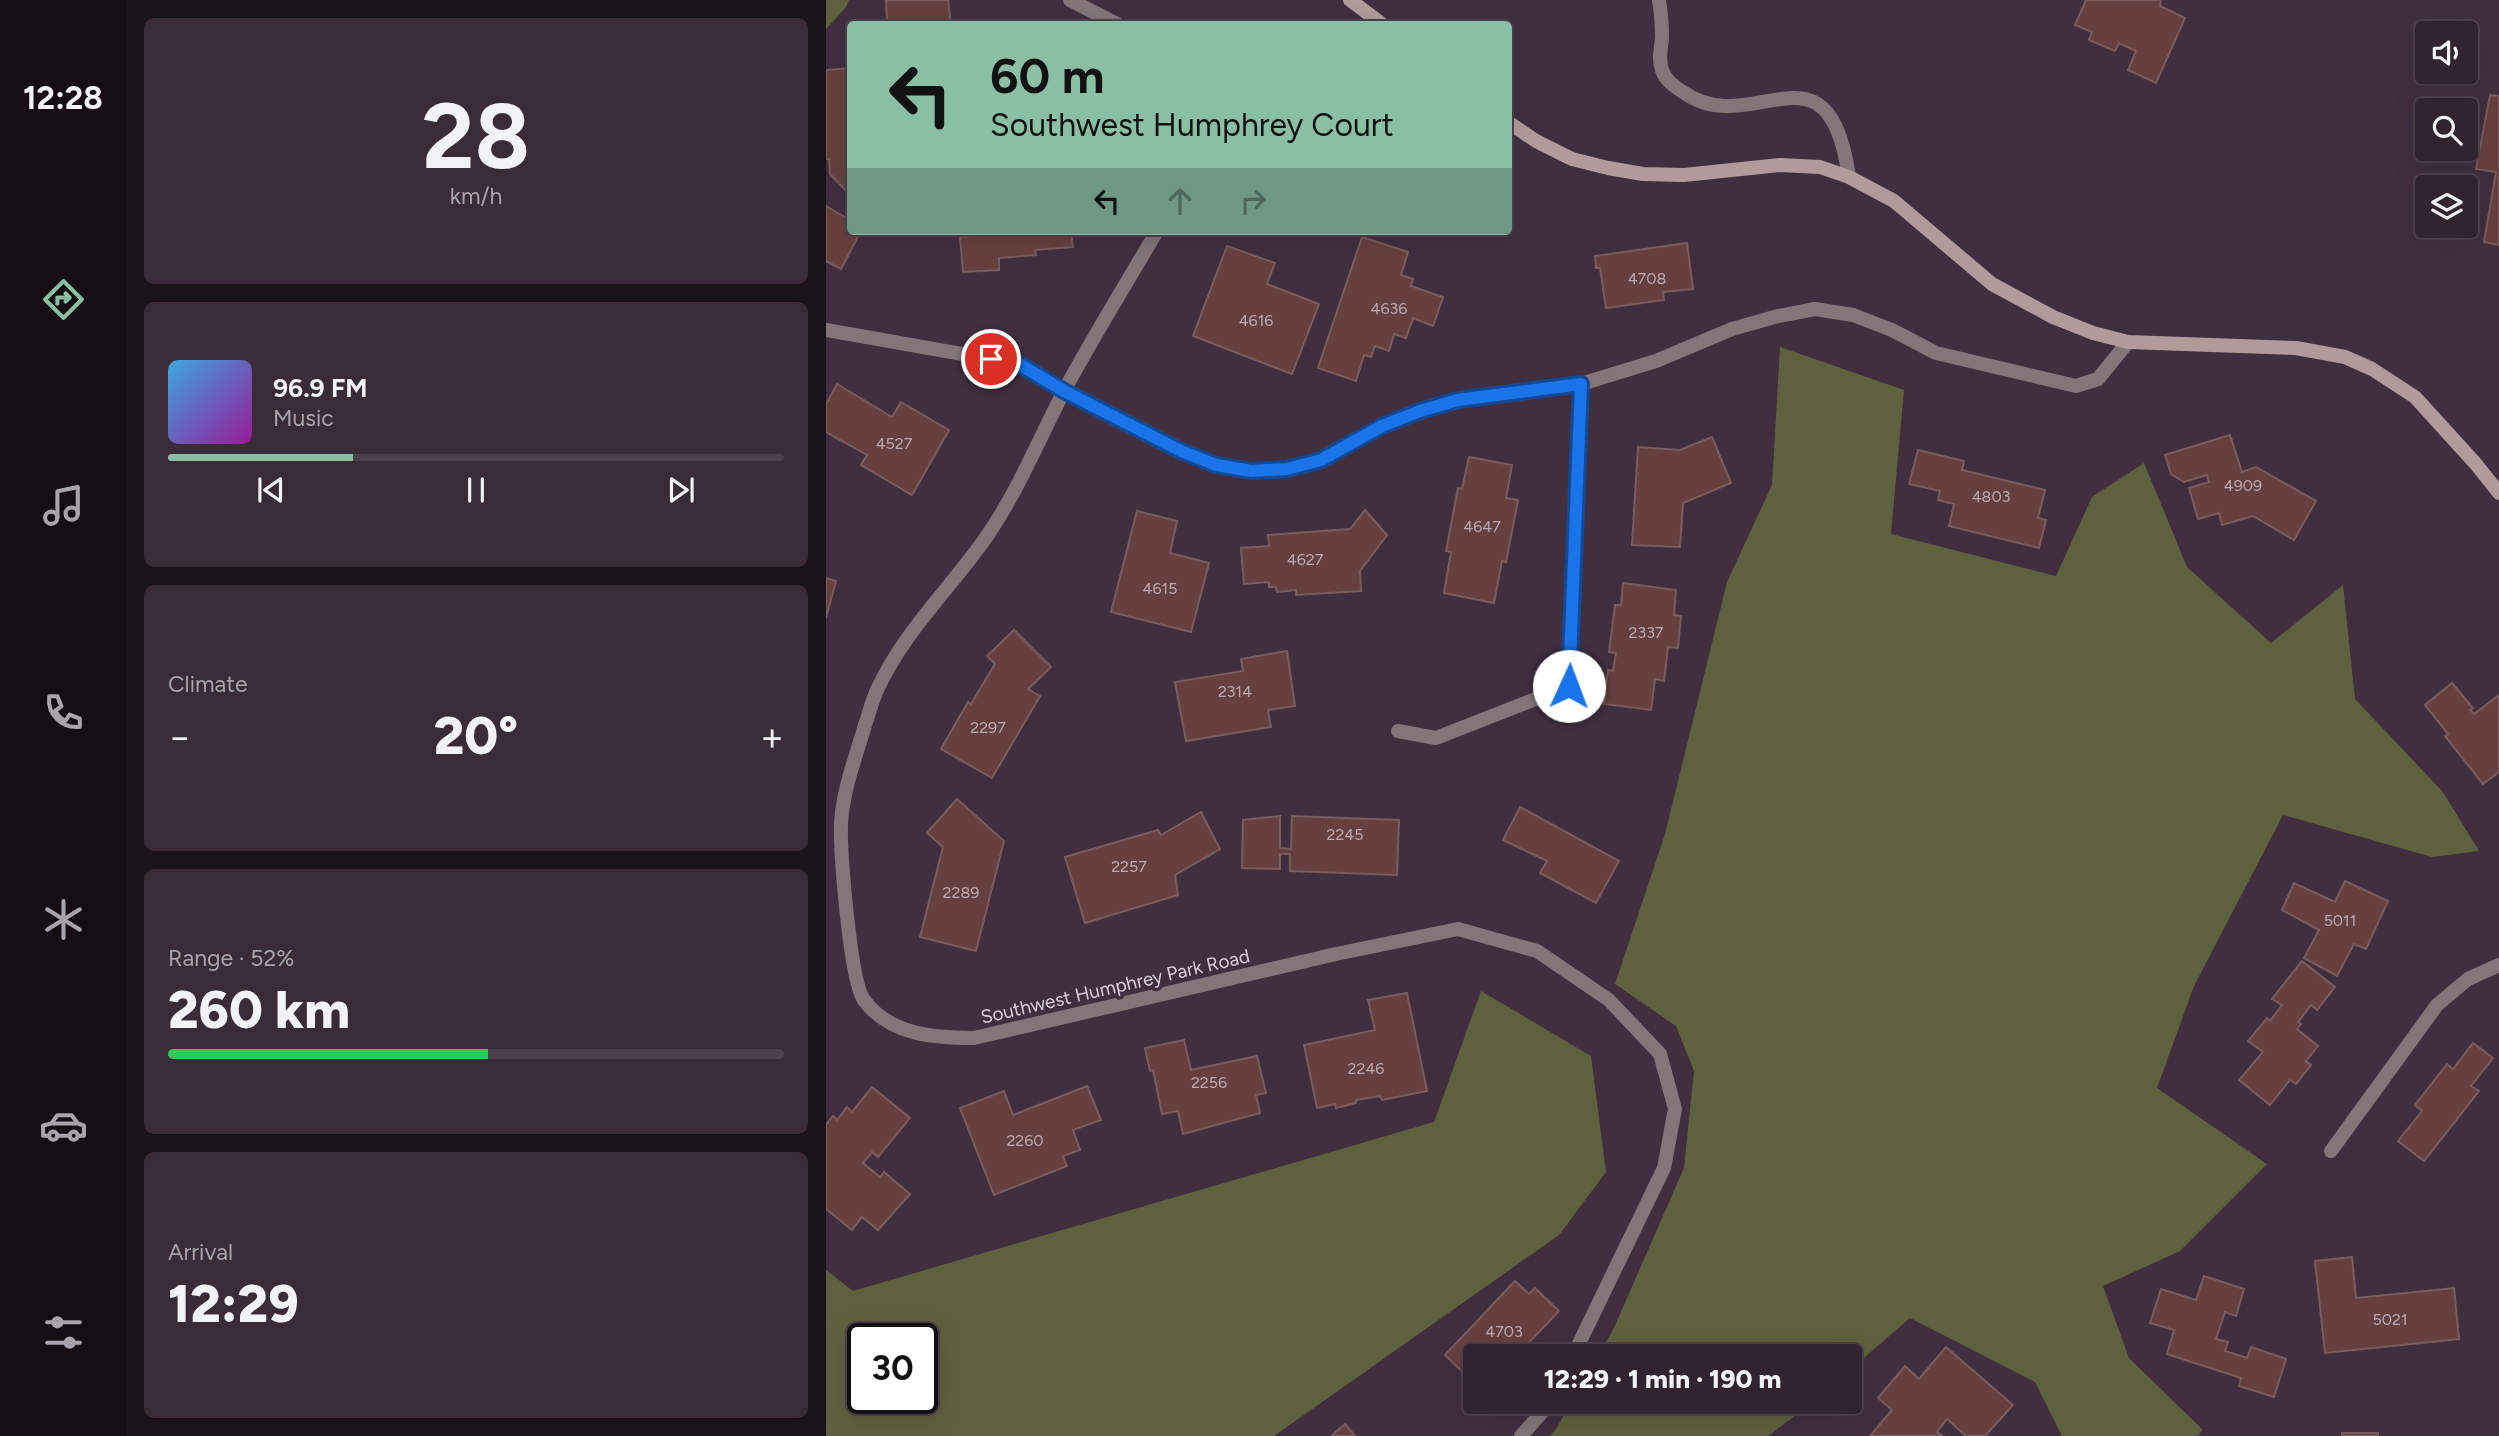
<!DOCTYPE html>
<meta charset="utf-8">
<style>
:root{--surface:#312330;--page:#392b38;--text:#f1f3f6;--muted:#a8a4ab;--line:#4c404c;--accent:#8abfa5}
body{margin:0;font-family:Figtree,sans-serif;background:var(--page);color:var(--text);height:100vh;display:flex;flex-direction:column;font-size:26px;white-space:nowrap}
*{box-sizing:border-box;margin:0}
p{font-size:23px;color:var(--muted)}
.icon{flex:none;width:38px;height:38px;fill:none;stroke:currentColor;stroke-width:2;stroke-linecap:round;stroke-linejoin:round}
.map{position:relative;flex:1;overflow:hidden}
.side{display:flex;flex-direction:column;gap:18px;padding:18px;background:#1b131a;width:700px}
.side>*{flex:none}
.hud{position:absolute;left:21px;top:21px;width:665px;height:214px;border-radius:7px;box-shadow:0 7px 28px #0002,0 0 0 2px var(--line);background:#8abfa5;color:#111;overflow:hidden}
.fabs{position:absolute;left:1589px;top:21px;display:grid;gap:14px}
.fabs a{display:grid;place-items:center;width:63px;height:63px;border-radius:7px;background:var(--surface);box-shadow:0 7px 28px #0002,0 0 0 2px var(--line);font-size:35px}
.speed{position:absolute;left:21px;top:1323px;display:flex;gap:14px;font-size:35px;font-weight:700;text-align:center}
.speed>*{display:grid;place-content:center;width:91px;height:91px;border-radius:50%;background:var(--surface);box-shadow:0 7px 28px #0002,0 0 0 2px var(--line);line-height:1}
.speed .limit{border:4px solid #111;border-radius:10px;background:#fff;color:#111}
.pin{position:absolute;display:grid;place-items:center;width:60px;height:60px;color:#fff;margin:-30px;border:4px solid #fff;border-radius:50%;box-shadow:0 2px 7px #0007}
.me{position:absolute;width:77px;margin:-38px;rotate:2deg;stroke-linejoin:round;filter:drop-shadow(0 0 5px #0008)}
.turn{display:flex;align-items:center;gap:24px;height:147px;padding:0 28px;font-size:32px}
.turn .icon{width:91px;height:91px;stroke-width:2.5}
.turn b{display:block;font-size:49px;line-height:60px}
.lanes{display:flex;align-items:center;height:66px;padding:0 28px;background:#0003;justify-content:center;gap:35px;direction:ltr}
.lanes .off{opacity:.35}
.big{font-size:52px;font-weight:800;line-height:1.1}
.side .widget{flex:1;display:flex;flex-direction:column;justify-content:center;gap:10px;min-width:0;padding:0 24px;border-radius:10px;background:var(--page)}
.side .dial{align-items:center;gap:0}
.dial b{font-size:91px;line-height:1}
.song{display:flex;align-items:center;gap:21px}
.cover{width:84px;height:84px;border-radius:10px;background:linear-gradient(135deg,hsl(200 70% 55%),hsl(300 70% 35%))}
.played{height:7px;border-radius:4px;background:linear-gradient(90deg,var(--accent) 30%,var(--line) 30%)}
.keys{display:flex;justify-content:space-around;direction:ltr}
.heat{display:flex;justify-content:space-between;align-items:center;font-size:38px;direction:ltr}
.charge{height:10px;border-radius:5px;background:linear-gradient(90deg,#34c759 52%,var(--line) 0)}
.trip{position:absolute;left:637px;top:1344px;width:399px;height:70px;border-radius:7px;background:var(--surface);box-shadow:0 7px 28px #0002,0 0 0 2px var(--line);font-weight:800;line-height:70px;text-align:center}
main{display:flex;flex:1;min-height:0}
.menu{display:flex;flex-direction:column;width:126px;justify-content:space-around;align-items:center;background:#140e13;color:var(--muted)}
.menu .icon{width:49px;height:49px}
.menu .selected{color:var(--accent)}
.menu b{font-size:32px;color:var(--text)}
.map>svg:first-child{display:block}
</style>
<main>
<nav class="menu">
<b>12:28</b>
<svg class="icon selected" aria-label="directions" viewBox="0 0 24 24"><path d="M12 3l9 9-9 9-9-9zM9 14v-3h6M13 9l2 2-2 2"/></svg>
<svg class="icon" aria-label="music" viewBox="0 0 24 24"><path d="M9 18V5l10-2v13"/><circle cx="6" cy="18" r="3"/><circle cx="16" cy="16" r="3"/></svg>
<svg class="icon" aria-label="phone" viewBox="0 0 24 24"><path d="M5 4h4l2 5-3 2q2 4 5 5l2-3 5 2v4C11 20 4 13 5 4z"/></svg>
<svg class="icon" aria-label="climate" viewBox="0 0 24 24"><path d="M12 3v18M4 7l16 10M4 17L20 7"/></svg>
<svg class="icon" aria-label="car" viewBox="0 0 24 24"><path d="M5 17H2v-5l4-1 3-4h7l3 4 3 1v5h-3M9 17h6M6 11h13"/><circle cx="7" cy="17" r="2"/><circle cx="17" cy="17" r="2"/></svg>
<svg class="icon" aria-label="filters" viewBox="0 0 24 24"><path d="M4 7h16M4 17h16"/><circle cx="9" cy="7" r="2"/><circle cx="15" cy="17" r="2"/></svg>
</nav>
<section class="side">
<div class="widget dial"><b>28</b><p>km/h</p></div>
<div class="widget">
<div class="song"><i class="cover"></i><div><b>96.9 FM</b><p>Music</p></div></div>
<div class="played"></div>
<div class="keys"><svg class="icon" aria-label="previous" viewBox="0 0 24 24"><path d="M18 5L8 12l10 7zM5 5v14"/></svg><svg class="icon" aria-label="pause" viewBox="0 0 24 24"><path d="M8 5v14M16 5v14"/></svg><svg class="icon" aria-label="next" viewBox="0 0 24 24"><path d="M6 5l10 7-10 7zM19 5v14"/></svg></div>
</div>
<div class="widget"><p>Climate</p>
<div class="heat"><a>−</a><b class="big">20°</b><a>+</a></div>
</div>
<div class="widget"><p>Range · 52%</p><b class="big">260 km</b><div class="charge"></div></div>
<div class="widget"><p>Arrival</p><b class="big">12:29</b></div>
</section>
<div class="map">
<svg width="1673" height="1436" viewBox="0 0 1673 1436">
<rect width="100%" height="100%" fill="#412f40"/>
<g fill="#5e613d" fill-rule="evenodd">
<path d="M0,0h23l-3,7 -20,22z"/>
<path d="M954,347l124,43 -13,144 165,42 36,-79 52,-34 43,104 84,76 72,-58 12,114 88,93 36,59 -47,6 -149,-42 -89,171 -37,102 110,76 -87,87 -77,35 26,72 74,72 -6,6h-135l-27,-54 -125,-64 -60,52v-14h-252l15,-26 71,-162 10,-97 -18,-45 -61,-42 50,-150 62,-252 45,-97z"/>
<path d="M655,991l110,65 15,116 -47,63 -285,201h-448v-166l27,21 581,-169zM37,1339h59v59h-59z"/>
<path d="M746,1402h241l-45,34h-219l5,-4z"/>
</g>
<g fill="#66403f" stroke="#795c5b" stroke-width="2">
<path d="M60,0h62l3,24h-55v-3h-9z"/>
<path d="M1260,0h75l-1,6 25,12 -29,65 -28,-13 8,-19 -17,-8 -4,8 -26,-11 3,-8 -17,-7z"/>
<path d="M24,68v127l-20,-21 -1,-15h-3v-89z"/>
<path d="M1664,95l9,1v149l-15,-3 12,-70 -20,-3z"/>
<path d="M0,206l24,14v11h11l-20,38 -15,-8z"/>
<path d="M151,231h94l2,16 -38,3 1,5 -37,3v12l-36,2 -3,-35 17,-1z"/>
<path d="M536,237l46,15 -7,23 12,4 -2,7 32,11 -10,29 -20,-8 -7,20 -12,-4 -5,17 -14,-5 -4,11 -7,-2 -8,26 -38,-13z"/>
<path d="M861,243l6,46 -30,3 1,8 -58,8 -6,-40h-4l-1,-12z"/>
<path d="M401,246l48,17 -8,21 52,20 -27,70 -99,-38z"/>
<path d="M11,384l55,33 9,-15 48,28 -37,65 -51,-30 6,-10 -41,-23v-28z"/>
<path d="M1404,435l12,37 14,-5 60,34 -22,39 -41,-24 -31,9 -3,-12 -21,6 -9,-31 20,-6 -2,-7 -23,7 -13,-8 -6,-19z"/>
<path d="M886,437l19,46 -48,20 -3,44 -48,-2 6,-98 42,3z"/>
<path d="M1092,450l46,11 -2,9 83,20 -7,28 8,2 -7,28 -90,-22 5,-22 -16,-4 2,-9 -31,-7z"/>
<path d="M643,457l43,8 -6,33 12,2 -12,62 -4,-1 -8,42 -50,-10 7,-41 -5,-1 12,-63 4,1z"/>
<path d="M539,510l22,25 -27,36 1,20 -65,4v-5l-19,2 -1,-5h-7v-5l-25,2 -3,-36 28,-2 -1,-11 82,-6z"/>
<path d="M311,511l40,10 -7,32 39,10 -18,69 -80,-20z"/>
<path d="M0,578l10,3 -10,37z"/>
<path d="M797,583l53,7 -2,25 7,1 -3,32 -10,-1 -4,34 -9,-2 -4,31 -47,-6 4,-34 5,1 3,-18 -7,-1 6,-47h6z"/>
<path d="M188,630l37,37 -23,22 12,7 -48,82 -51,-29 27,-47 3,2 24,-40 -8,-8z"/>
<path d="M461,651l8,55 -27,4 3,17 -85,14 -11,-59 68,-11 -2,-12z"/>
<path d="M1626,683l21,25 -3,2 4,4 25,-19v77l-16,12 -38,-48 3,-2 -23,-29z"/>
<path d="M131,799l47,42 -28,110 -56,-14 23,-90 -16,-14z"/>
<path d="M694,807l99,54 -23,42 -56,-30 7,-12 -44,-21z"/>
<path d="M375,812l19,37 -45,26 3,20 -93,28 -20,-66 93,-27 3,5z"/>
<path d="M454,816v32l11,1 1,-33 107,4 -2,55 -107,-4v-17h-10v15l-38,-1 1,-48z"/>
<path d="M1519,881l43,20 -22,48 -12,-5 -17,32 -33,-18 15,-28 -37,-20 12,-27 41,19z"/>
<path d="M1476,961l33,26 -18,23 -6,-5 -13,17 3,2 -4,5 21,17 -12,15 5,4 -15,19 -6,-4 -20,25 -31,-25 24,-28 -15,-11 19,-23 3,3 12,-16 -10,-6z"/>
<path d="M581,993l20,98 -45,9 -2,-4 -24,4v3l-20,5 -1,-4 -18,4 -13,-63 71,-15 -7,-30z"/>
<path d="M358,1040l7,30 66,-14 9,37 -10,2 4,18 -77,21 -5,-23 -16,3 -9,-44 -3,1 -5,-23z"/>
<path d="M1647,1043l20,15 -22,28 8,5 -55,70 -26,-20 24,-30 -7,-6 32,-41 6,5z"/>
<path d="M261,1086l14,34 -28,10 7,20 -17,6 4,10 -73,29 -34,-87 44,-17 9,24z"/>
<path d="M46,1087l38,31 -32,39 -6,-5 -9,11 17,14 4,-5 26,22 -32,36 -16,-13 -10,13 -26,-21v-84l7,-9 4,4 10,-13 5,5z"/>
<path d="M1526,1257l4,41 98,-10 5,51 -134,14 -10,-92z"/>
<path d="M1378,1276l40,13 -8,27 -11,-4 -9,27 12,3 -3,9 22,7 4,-11 35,12 -12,38 -35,-11 2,-8 -74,-24 7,-24 -24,-7 11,-34 35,11z"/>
<path d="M689,1281l14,13 6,-6 24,23 -40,42 -2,-2 -5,5h-37v28l-30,-29z"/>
<path d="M1120,1347l67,58 -28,31h-19l-19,-17 -10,13 6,4h-73l22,-26 -14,-12 27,-32 14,13z"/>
<path d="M519,1424l10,12h-24z"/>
<rect x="1516" y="1433" width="36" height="3"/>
</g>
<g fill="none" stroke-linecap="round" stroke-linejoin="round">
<path stroke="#847678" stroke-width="14" d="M833,0c2,12 3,25 3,38 -1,11 -4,21 0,32 4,11 12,16 21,22 70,50 145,-61 166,85"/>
<g stroke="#847678" stroke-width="14">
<path d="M244,0l47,24"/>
<path d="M331,231c-31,53 -64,106 -93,160 -25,48 -46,100 -77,145 -36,52 -83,95 -110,154 -5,11 -8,24 -12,35 -9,31 -22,65 -24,98 -1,28 9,158 23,177 25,35 71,38 110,38l362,-84 122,-25 79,22 72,49 51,54 15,55 -11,59 -91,188"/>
<path d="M0,330l193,34 45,27 117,60 35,14 35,6 36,-2 34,-9 61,-34 38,-15 38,-11 75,-11 48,-5 75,-23 76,-32 46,-13 37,-7 38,6 39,15 44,23 140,33 22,-7 30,-37"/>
<path d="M572,731l38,7 133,-52 12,-302"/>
<path d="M1505,1151l106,-146 31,-26 31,-14"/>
<path d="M695,1436l30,-34"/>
</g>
<g stroke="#b09a9c" stroke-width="14">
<path d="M524,0l32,24"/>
<path d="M682,122l28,19 36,18 36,9 35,6 41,1 96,-10 40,2 29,10 45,24 98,83 61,33 40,16 35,9 168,6 49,9 27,12 43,28 60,66 24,30"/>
</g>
</g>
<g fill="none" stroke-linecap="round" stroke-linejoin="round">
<defs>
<path id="route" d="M165,359l28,5 45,27 117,60 35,14 35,6 36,-2 34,-9 61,-34 38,-15 38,-11 123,-16 -12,302"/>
</defs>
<use href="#route" stroke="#114b97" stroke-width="18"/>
<use href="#route" stroke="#1a73e8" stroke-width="12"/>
</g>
<g text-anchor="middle" stroke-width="7" stroke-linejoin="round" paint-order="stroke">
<g font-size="16" fill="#bcaab2">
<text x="821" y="284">4708</text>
<text x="563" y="314">4636</text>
<text x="430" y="326">4616</text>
<text x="68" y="449">4527</text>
<text x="1417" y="491">4909</text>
<text x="1165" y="502">4803</text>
<text x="656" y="532">4647</text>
<text x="479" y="565">4627</text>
<text x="334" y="594">4615</text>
<text x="820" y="638">2337</text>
<text x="409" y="697">2314</text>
<text x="162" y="733">2297</text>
<text x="519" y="840">2245</text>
<text x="303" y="872">2257</text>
<text x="135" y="898">2289</text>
<text x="1514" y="926">5011</text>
<text x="540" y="1074">2246</text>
<text x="383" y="1088">2256</text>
<text x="199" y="1146">2260</text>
<text x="1564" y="1325">5021</text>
<text x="678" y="1337">4703</text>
</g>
<g font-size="19" fill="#d9ced8" stroke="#412f40">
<text transform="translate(289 986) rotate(-13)" y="7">Southwest Humphrey Park Road</text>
</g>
</g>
</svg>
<div class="fabs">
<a><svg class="icon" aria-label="sound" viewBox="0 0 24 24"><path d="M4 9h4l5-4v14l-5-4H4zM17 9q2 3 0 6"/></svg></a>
<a><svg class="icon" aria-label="search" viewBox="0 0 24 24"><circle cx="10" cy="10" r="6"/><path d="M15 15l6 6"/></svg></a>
<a><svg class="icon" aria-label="layers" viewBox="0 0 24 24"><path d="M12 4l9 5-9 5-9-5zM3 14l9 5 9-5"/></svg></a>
</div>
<div class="speed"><div class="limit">30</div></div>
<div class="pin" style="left:165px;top:359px;background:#d93025"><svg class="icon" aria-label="arrive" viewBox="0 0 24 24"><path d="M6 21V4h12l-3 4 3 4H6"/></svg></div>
<svg class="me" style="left:743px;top:686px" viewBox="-20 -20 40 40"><circle r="19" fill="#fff"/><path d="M0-13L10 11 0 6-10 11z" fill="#1a73e8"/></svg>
<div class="trip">12:29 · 1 min · 190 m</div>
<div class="hud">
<div class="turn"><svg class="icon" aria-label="left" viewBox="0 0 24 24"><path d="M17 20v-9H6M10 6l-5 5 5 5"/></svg><div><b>60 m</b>Southwest Humphrey Court</div></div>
<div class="lanes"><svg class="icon" aria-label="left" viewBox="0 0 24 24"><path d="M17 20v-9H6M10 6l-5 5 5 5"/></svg><svg class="icon off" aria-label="ahead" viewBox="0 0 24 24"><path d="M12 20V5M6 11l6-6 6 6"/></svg><svg class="icon off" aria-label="right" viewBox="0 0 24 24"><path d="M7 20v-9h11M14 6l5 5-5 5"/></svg></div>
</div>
</div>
</main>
